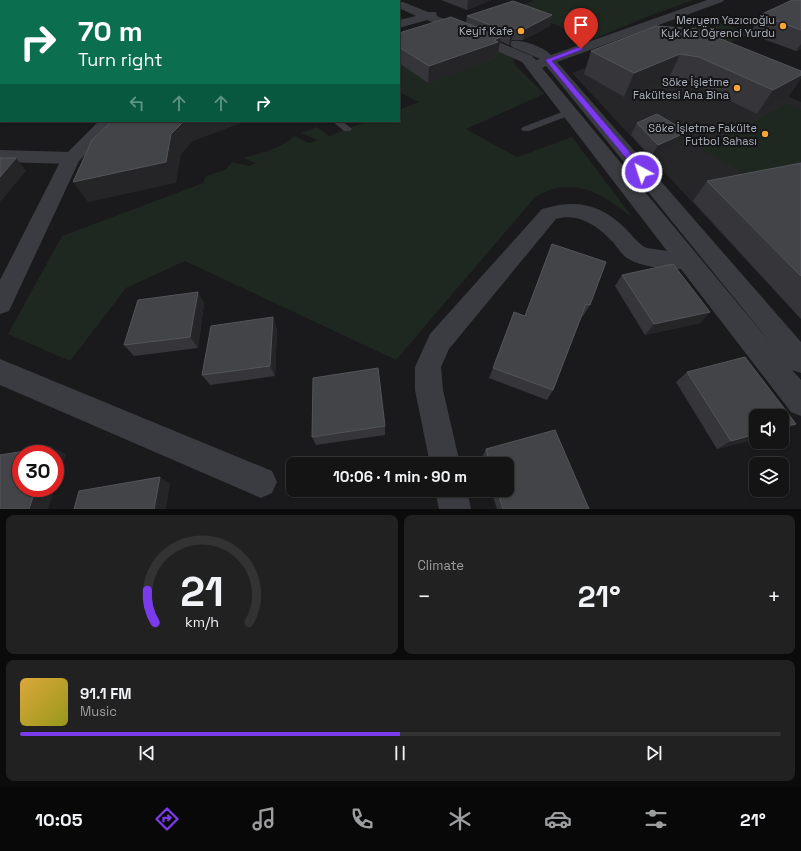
<!DOCTYPE html>
<meta charset="utf-8">
<style>
:root{--surface:#141415;--page:#212122;--text:#f1f3f6;--muted:#9d9ea0;--line:#333334;--accent:#7c3aed}
body{margin:0;font-family:"Space Grotesk",sans-serif;background:var(--page);color:var(--text);height:100vh;display:flex;flex-direction:column;font-size:15px;white-space:nowrap}
*{box-sizing:border-box;margin:0}
p{font-size:13px;color:var(--muted)}
.icon{flex:none;width:22px;height:22px;fill:none;stroke:currentColor;stroke-width:2;stroke-linecap:round;stroke-linejoin:round}
.map{position:relative;height:509px;overflow:hidden}
.drawer{display:flex;flex-direction:column;gap:6px;padding:6px;background:#0b0b0c;flex:1}
.drawer>*{flex:none}
.banner{position:absolute;left:0px;top:0px;width:400px;height:122px;box-shadow:0 1px 3px #0004,0 0 0 1px var(--line);background:#0b6e4f;color:#fff;overflow:hidden}
.controls{position:absolute;left:749px;top:409px;display:grid;gap:8px}
.controls a{display:grid;place-items:center;width:40px;height:40px;border-radius:8px;background:var(--surface);box-shadow:0 1px 3px #0004,0 0 0 1px var(--line);font-size:20px}
.speed{position:absolute;left:12px;top:445px;display:flex;gap:8px;font-size:20px;font-weight:700;text-align:center}
.speed>*{display:grid;place-content:center;width:52px;height:52px;border-radius:50%;background:var(--surface);box-shadow:0 1px 3px #0004,0 0 0 1px var(--line);line-height:1}
.speed .limit{border:6px solid #d22;background:#fff;color:#111}
.pin{position:absolute;display:grid;place-items:center;width:34px;height:34px;color:#fff;margin:-41px -17px;border-radius:50% 50% 50% 0;rotate:-45deg;box-shadow:0 0 4px #0007}
.pin .icon{rotate:45deg}
.me{position:absolute;width:44px;margin:-22px;rotate:320deg;stroke-linejoin:round;filter:drop-shadow(0 0 3px #0008)}
.turn{display:flex;align-items:center;gap:14px;height:84px;padding:0 12px;font-size:18px}
.turn .icon{width:52px;height:52px;stroke-width:2.5}
.turn b{display:block;font-size:28px;line-height:34px}
.lanes{display:flex;align-items:center;height:38px;padding:0 12px;background:#0003;justify-content:center;gap:20px;direction:ltr}
.lanes .off{opacity:.35}
.big{font-size:30px;font-weight:800;line-height:1.1}
.drawer .widget{flex:1;display:flex;flex-direction:column;justify-content:center;gap:6px;min-width:0;padding:0 14px;border-radius:8px;background:var(--page)}
.drawer .dial{align-items:center;gap:0}
.dial svg{height:104px;overflow:visible;fill:none;stroke:var(--line);stroke-width:7;stroke-linecap:round;text-anchor:middle}
.dial text{fill:var(--text);stroke:none}
.song{display:flex;align-items:center;gap:12px}
.cover{width:48px;height:48px;border-radius:6px;background:linear-gradient(135deg,hsl(40 70% 55%),hsl(60 70% 35%))}
.played{height:4px;border-radius:2px;background:linear-gradient(90deg,var(--accent) 50%,var(--line) 50%)}
.keys{display:flex;justify-content:space-around;direction:ltr}
.heat{display:flex;justify-content:space-between;align-items:center;font-size:22px;direction:ltr}
.drawer .tiles{flex:1;display:grid;gap:6px;grid-template-columns:1fr 1fr}
.widget:last-child{grid-column:span 2}
.trip{position:absolute;left:286px;top:457px;width:228px;height:40px;border-radius:8px;background:var(--surface);box-shadow:0 1px 3px #0004,0 0 0 1px var(--line);font-weight:800;line-height:40px;text-align:center}
.tabs{display:flex;height:64px;justify-content:space-around;align-items:center;background:#080808;color:var(--muted)}
.tabs .icon{width:28px;height:28px}
.tabs .current{color:var(--accent)}
.tabs b{font-size:18px;color:var(--text)}
.map>svg:first-child{display:block}
</style>
<div class="map">
<svg width="801" height="509" viewBox="0 0 801 509">
<rect width="100%" height="100%" fill="#1a1a1c"/>
<path fill="#262629" d="M657,40l144,62v217l-229,-246z"/>
<g fill="#1f2820">
<path d="M534,0h160l-40,14 -73,30 -14,-11 -1,-4 -50,-21z"/>
<path d="M711,19l39,15 -44,19 -37,-16z"/>
<path d="M445,26l68,30 2,9 29,29 -78,35 51,28 55,-20 61,81c-23,-18 -48,-37 -80,-29 -5,1 -11,5 -17,7l-140,164 -211,-99 -59,27 -56,73 -62,-27 54,-98 141,-53 3,-7 19,-6 7,-8 17,4 7,-3 -13,-5c18,-5 37,-9 51,-22l15,7 9,-3 -17,-7 16,-6 12,9 39,-15h31v-11l20,-8 -20,-10v-29l29,20z"/>
<path d="M787,104l14,6v51l-39,23 -60,-35z"/>
</g>
<g fill="none" stroke-linecap="round" stroke-linejoin="round">
<g fill="#3b3c41" fill-rule="evenodd">
<path d="M570,109l3,1 1,2 -1,2 -44,17h-6l-2,-2 2,-2z"/>
<path d="M332,121h10l10,8 -2,2h-6z"/>
</g>
<g fill="#3b3c41" fill-rule="evenodd">
<path d="M0,0h11l-10,1v3z"/>
<path d="M707,0h17l-2,2 -165,60 244,280v31l-9,-3 9,10v36l-10,-4 -110,-143c-17,-1 -39,-1 -54,-11 -6,-4 -10,-11 -14,-16 -15,-16 -35,-30 -57,-23l-107,130 -8,18 2,23 17,74h-30l-15,-74v-23l15,-33 112,-125c34,-10 57,-6 83,19 6,6 11,13 18,18l4,2 20,3 -145,-189 -95,-42 -28,8v-8l17,-4 -17,-8v-7h-2l6,1 25,10h8l1,4 95,40 4,4 4,-1 -28,-12 -2,-3 2,-3c10,-2 32,6 39,14zM546,66l228,281 -232,-279z"/>
<path d="M0,150l71,2 6,2 3,4 -3,4 -6,2 -71,-2z"/>
<path d="M0,359l272,112 5,11 -5,11 -11,5 -261,-113z"/>
<path d="M435,490h32l4,19h-32z"/>
</g>
<g fill="#3b3c41" fill-rule="evenodd">
<path d="M0,3l1,1v8l-1,-1z"/>
<path d="M99,121h18l-38,40 -70,150 -9,3v-34l62,-122z"/>
</g>
</g>
<g fill="#36363a">
<path d="M33,0h358v1h-356z"/>
<path d="M441,0h50l-24,10z"/>
<path d="M801,0v49l-5,2 -46,-17 10,-19z"/>
<path d="M552,15l-2,11 -27,14h-11l-3,5 -9,-4 -2,12 -2,1 -1,4 -67,25 -29,-20v-30l67,-10 1,-7z"/>
<path d="M656,26l145,45v7l-13,19 -31,17 -70,-34 -18,-2 -45,19 -40,-23 7,-23z"/>
<path d="M637,123l43,21 -29,13 -20,-22z"/>
<path d="M801,163v156l-108,-118 14,-20z"/>
<path d="M552,244l38,61 -7,11h-1l-29,74 -6,10 -58,-22 4,-10 32,-52z"/>
<path d="M622,275l88,37 -10,11 -55,12 -30,-49z"/>
<path d="M198,292l6,12 -6,44 -64,8 -10,-11z"/>
<path d="M277,328l-2,48 -65,9 -8,-10z"/>
<path d="M687,372l69,44v23l-39,10 -41,-67z"/>
<path d="M385,426v9l-69,10 -4,-8z"/>
<path d="M486,449l103,60h-92l-6,-19h16v-26h-23l-2,-7z"/>
</g>
<g fill="#252528">
<path d="M376,0h15v1h-18z"/>
<path d="M468,0h23l-24,10z"/>
<path d="M552,15l-2,11 -27,14 2,-11z"/>
<path d="M514,28l-2,12 -3,5 2,-12z"/>
<path d="M501,37l-3,16 -2,1 -1,4 -67,25 1,-17 65,-26z"/>
<path d="M801,44v5l-5,2z"/>
<path d="M680,54l-11,24 -45,19 10,-24z"/>
<path d="M801,75v3l-13,19 -31,17 16,-24z"/>
<path d="M184,121h63l-54,20 -12,13 -5,29 -88,19 -15,-20z"/>
<path d="M687,132l-7,12 -29,13 7,-12z"/>
<path d="M16,158l10,13 -26,31v-25z"/>
<path d="M198,292l6,12 -6,44 -8,-11z"/>
<path d="M710,312l-10,11 -55,12 9,-11z"/>
<path d="M273,317l4,11 -2,48 -5,-10z"/>
<path d="M796,424l-14,7v-4z"/>
<path d="M756,434v5l-39,10 14,-8z"/>
<path d="M51,447l15,7 -11,33v-33h-7z"/>
<path d="M160,477l10,7 -4,25h-12z"/>
<path d="M36,488h19l-7,21h-19z"/>
</g>
<g fill="#434448" stroke="#53555a">
<path d="M49,0h327l-3,1h-299l-2,-1 -3,1h-18z"/>
<path d="M792,0h9v30l-41,-15z"/>
<path d="M513,1l39,14 -27,14 -11,-1 -3,5 -44,-17z"/>
<path d="M451,17l50,20 -7,3 4,2 -69,24 -30,-19v-14z"/>
<path d="M656,26l40,3 105,42v4l-28,15 -74,-33 -19,-3 -46,19 -43,-22z"/>
<path d="M0,47h1v16l-1,-10z"/>
<path d="M657,114l30,18 -29,13 -21,-22z"/>
<path d="M112,121h72l-13,13 -5,28 -93,20 19,-42z"/>
<path d="M0,158h16l-16,19z"/>
<path d="M801,163v113l-94,-95z"/>
<path d="M552,244l54,18 -16,43 -4,-1 -33,86 -60,-22 21,-56 11,4z"/>
<path d="M673,264l37,48 -56,12 -32,-49z"/>
<path d="M198,292l-8,45 -66,8 14,-45z"/>
<path d="M273,317l-3,49 -68,9 9,-49z"/>
<path d="M745,357l51,67 -14,3v-11h-26v18l-25,7 -44,-69z"/>
<path d="M378,368l7,58 -73,11 1,-59z"/>
<path d="M555,430l34,79h-86l-6,-19h10v-26h-17l-4,-15z"/>
<path d="M51,447l-3,7h-27v34h15l-7,21h-29v-54z"/>
<path d="M160,477l-6,32h-80l5,-18z"/>
</g>
<path fill="#7c3aed" stroke="#51269a" d="M579,47l5,2 -32,12 93,109v4h-6l-94,-114z"/>
<g fill="#f7a537" stroke="#151517" stroke-width="1.5">
<circle cx="783" cy="26" r="4"/>
<circle cx="521" cy="31" r="4"/>
<circle cx="737" cy="88" r="4"/>
<circle cx="765" cy="134" r="4"/>
</g>
<g text-anchor="middle" stroke-width="4" stroke-linejoin="round" paint-order="stroke">
<g font-size="11" fill="#acb2bc" stroke="#151517" text-anchor="end">
<text x="775" y="24">Meryem Yazıcıoğlu<tspan x="775" dy="13">Kyk Kız Öğrenci Yurdu</tspan></text>
<text x="513" y="35">Keyif Kafe</text>
<text x="729" y="86">Söke İşletme<tspan x="729" dy="13">Fakültesi Ana Bina</tspan></text>
<text x="757" y="132">Söke İşletme Fakülte<tspan x="757" dy="13">Futbol Sahası</tspan></text>
</g>
</g>
</svg>
<div class="controls">
<a><svg class="icon" aria-label="sound" viewBox="0 0 24 24"><path d="M4 9h4l5-4v14l-5-4H4zM17 9q2 3 0 6"/></svg></a>
<a><svg class="icon" aria-label="layers" viewBox="0 0 24 24"><path d="M12 4l9 5-9 5-9-5zM3 14l9 5 9-5"/></svg></a>
</div>
<div class="speed"><div class="limit">30</div></div>
<div class="pin" style="left:581px;top:49px;background:#d93025"><svg class="icon" aria-label="arrive" viewBox="0 0 24 24"><path d="M6 21V4h12l-3 4 3 4H6"/></svg></div>
<svg class="me" style="left:642px;top:172px" viewBox="-20 -20 40 40"><circle r="17" fill="#7c3aed" stroke="#fff" stroke-width="3"/><path d="M0-11L8 9 0 5-8 9z" fill="#fff"/></svg>
<div class="trip">10:06 · 1 min · 90 m</div>
<div class="banner">
<div class="turn"><svg class="icon" aria-label="right" viewBox="0 0 24 24"><path d="M7 20v-9h11M14 6l5 5-5 5"/></svg><div><b>70 m</b>Turn right</div></div>
<div class="lanes"><svg class="icon off" aria-label="left" viewBox="0 0 24 24"><path d="M17 20v-9H6M10 6l-5 5 5 5"/></svg><svg class="icon off" aria-label="ahead" viewBox="0 0 24 24"><path d="M12 20V5M6 11l6-6 6 6"/></svg><svg class="icon off" aria-label="ahead" viewBox="0 0 24 24"><path d="M12 20V5M6 11l6-6 6 6"/></svg><svg class="icon" aria-label="right" viewBox="0 0 24 24"><path d="M7 20v-9h11M14 6l5 5-5 5"/></svg></div>
</div>
</div>
<section class="drawer">
<div class="tiles">
<div class="widget dial"><svg viewBox="0 0 100 80">
<path d="M14 69A42 42 0 1 1 86 69"/>
<path d="M14 69A42 42 0 0 1 8 44" stroke="#7c3aed"/>
<text x="50" y="56" font-size="32" font-weight="700">21</text>
<text x="50" y="72" font-size="11">km/h</text>
</svg></div>
<div class="widget"><p>Climate</p>
<div class="heat"><a>−</a><b class="big">21°</b><a>+</a></div>
</div>
<div class="widget">
<div class="song"><i class="cover"></i><div><b>91.1 FM</b><p>Music</p></div></div>
<div class="played"></div>
<div class="keys"><svg class="icon" aria-label="previous" viewBox="0 0 24 24"><path d="M18 5L8 12l10 7zM5 5v14"/></svg><svg class="icon" aria-label="pause" viewBox="0 0 24 24"><path d="M8 5v14M16 5v14"/></svg><svg class="icon" aria-label="next" viewBox="0 0 24 24"><path d="M6 5l10 7-10 7zM19 5v14"/></svg></div>
</div>
</div>
</section>
<nav class="tabs">
<b>10:05</b>
<svg class="icon current" aria-label="directions" viewBox="0 0 24 24"><path d="M12 3l9 9-9 9-9-9zM9 14v-3h6M13 9l2 2-2 2"/></svg>
<svg class="icon" aria-label="music" viewBox="0 0 24 24"><path d="M9 18V5l10-2v13"/><circle cx="6" cy="18" r="3"/><circle cx="16" cy="16" r="3"/></svg>
<svg class="icon" aria-label="phone" viewBox="0 0 24 24"><path d="M5 4h4l2 5-3 2q2 4 5 5l2-3 5 2v4C11 20 4 13 5 4z"/></svg>
<svg class="icon" aria-label="climate" viewBox="0 0 24 24"><path d="M12 3v18M4 7l16 10M4 17L20 7"/></svg>
<svg class="icon" aria-label="car" viewBox="0 0 24 24"><path d="M5 17H2v-5l4-1 3-4h7l3 4 3 1v5h-3M9 17h6M6 11h13"/><circle cx="7" cy="17" r="2"/><circle cx="17" cy="17" r="2"/></svg>
<svg class="icon" aria-label="filters" viewBox="0 0 24 24"><path d="M4 7h16M4 17h16"/><circle cx="9" cy="7" r="2"/><circle cx="15" cy="17" r="2"/></svg>
<b>21°</b>
</nav>
